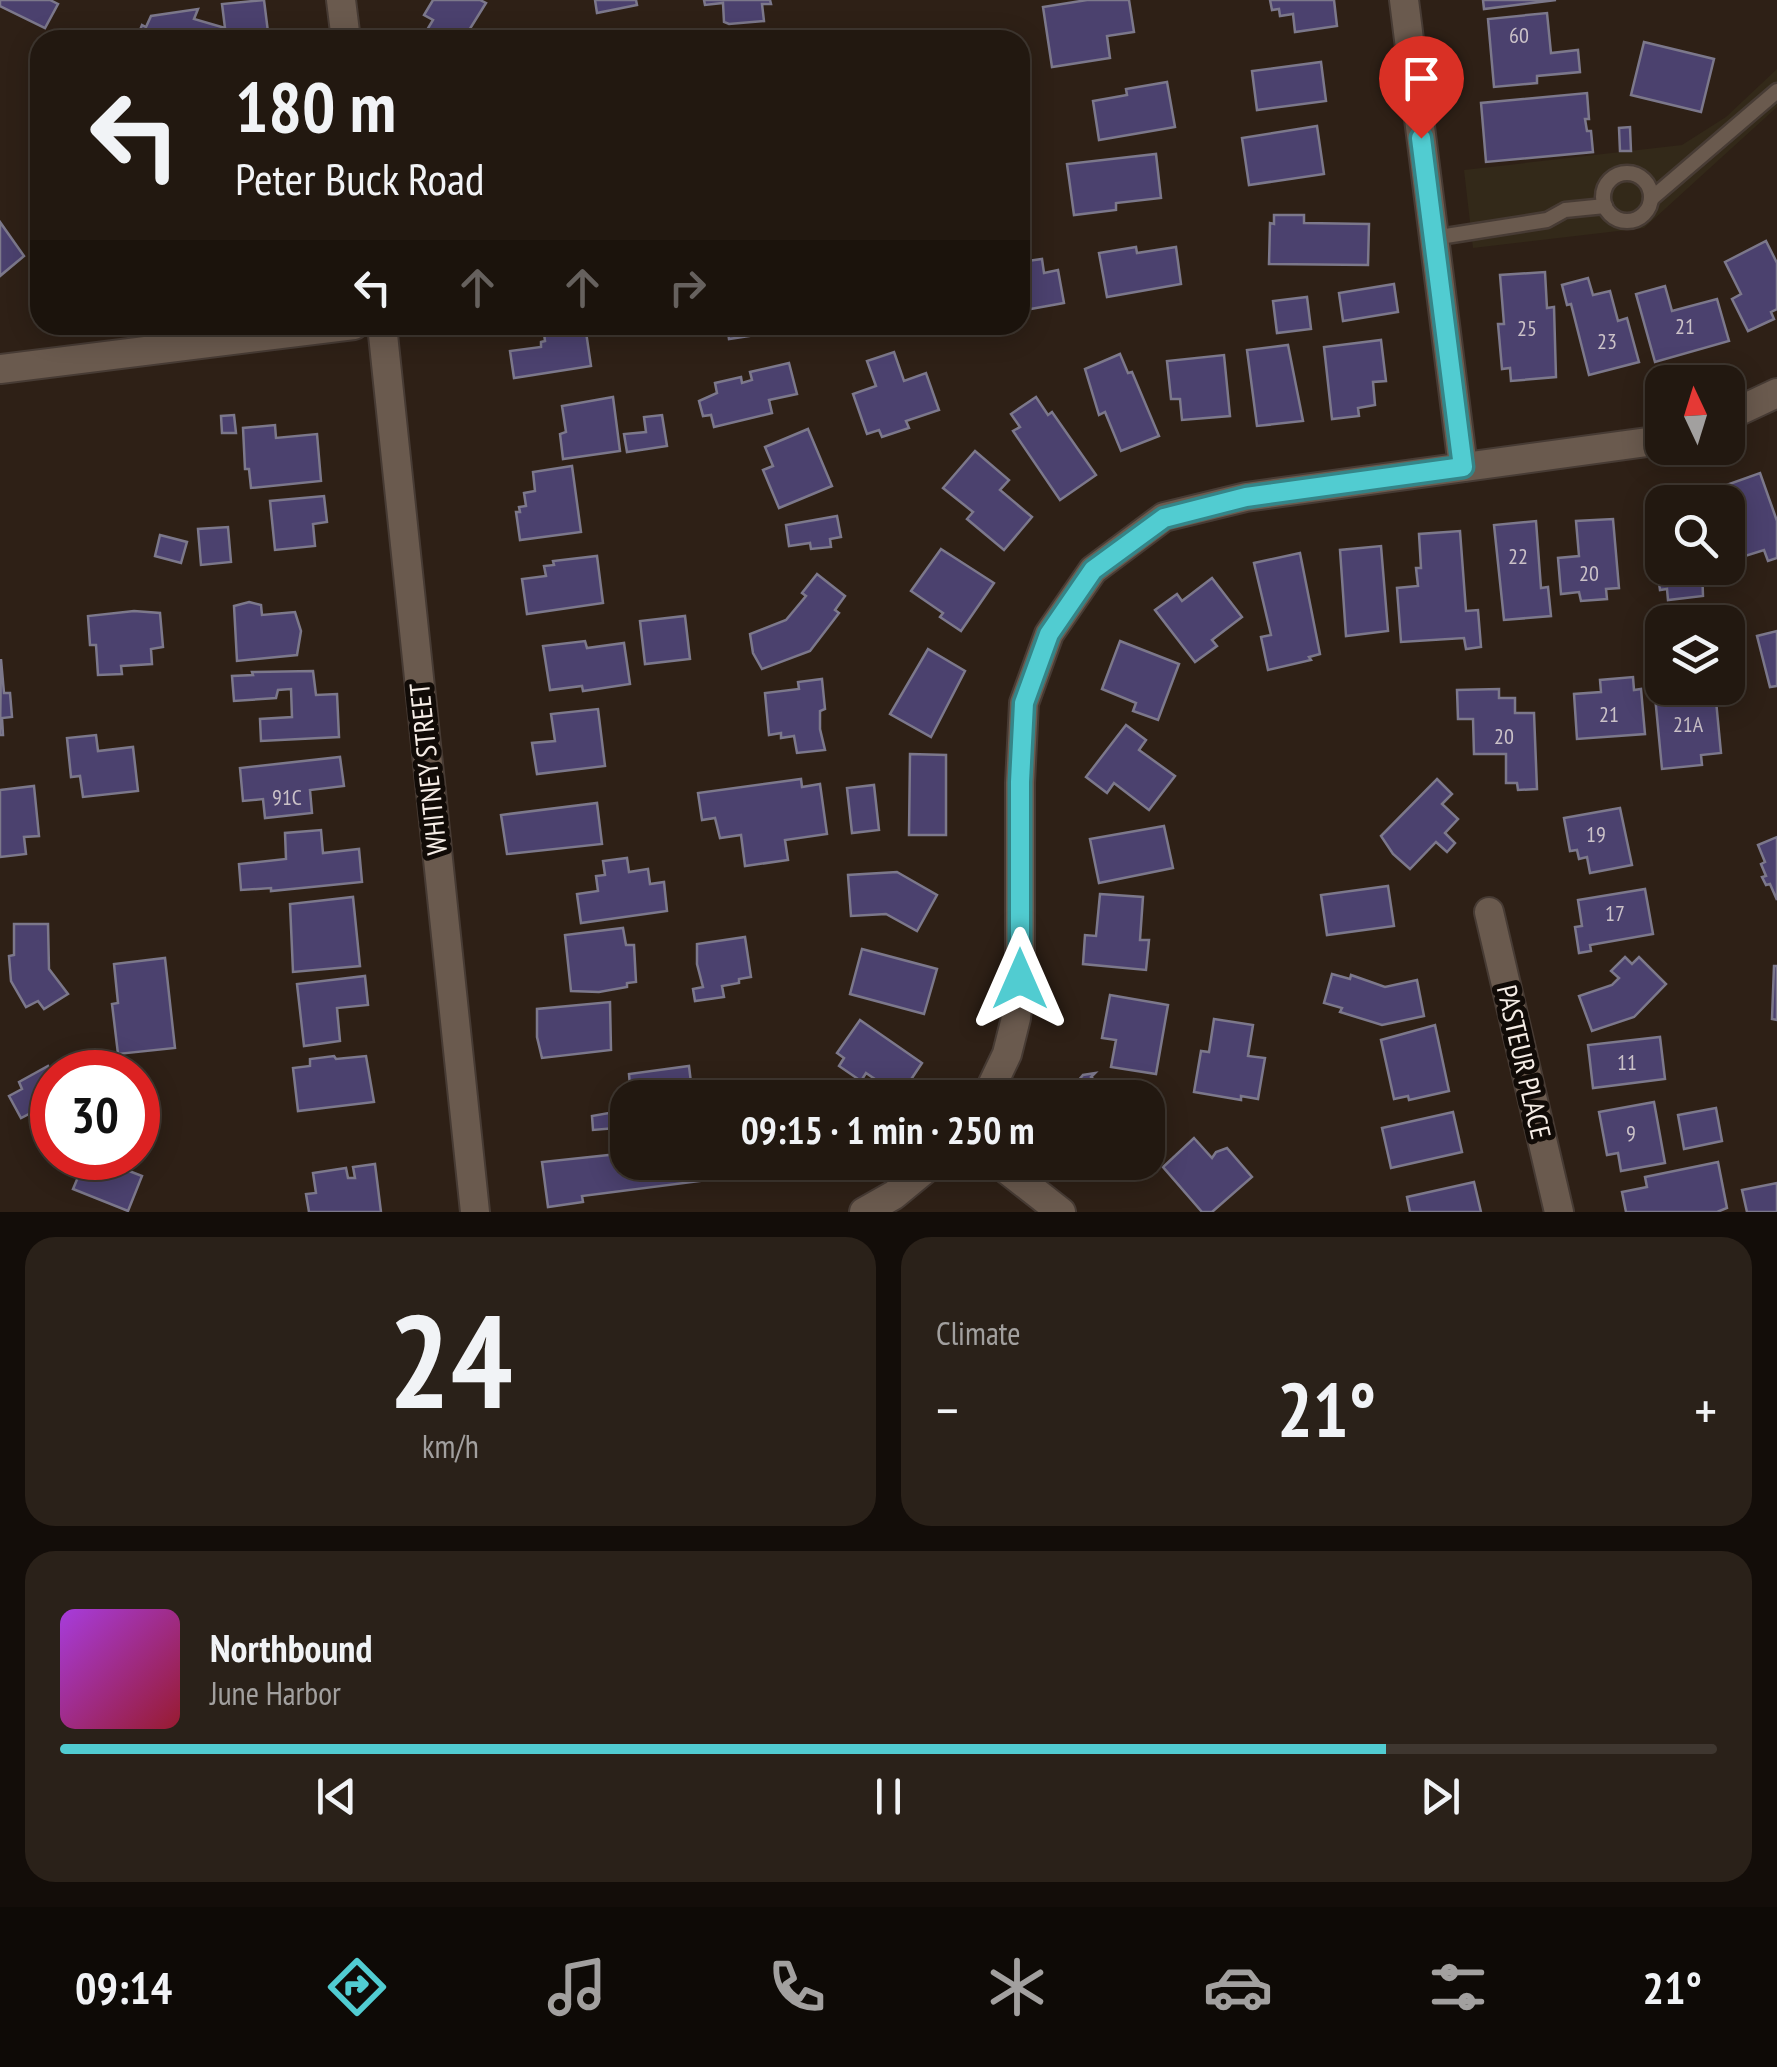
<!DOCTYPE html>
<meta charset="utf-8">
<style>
:root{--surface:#221810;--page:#2a2119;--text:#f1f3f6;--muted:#a2a09f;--line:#3f3730;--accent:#51ccd1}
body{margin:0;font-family:"PT Sans Narrow",sans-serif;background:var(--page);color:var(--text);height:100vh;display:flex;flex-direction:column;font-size:38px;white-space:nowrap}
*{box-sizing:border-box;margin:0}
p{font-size:32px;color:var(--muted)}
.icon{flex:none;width:55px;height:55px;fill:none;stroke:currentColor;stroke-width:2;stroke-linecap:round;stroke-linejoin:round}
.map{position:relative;height:1212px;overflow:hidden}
.panel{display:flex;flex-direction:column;gap:25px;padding:25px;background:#130d09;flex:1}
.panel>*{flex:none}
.top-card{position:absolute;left:30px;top:30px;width:1000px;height:305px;border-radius:30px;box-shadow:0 5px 25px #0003,0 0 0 2px var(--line);background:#221810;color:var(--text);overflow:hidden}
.needle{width:65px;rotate:356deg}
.controls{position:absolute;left:1645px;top:365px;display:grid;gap:20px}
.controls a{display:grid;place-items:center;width:100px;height:100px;border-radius:20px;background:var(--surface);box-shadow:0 5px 25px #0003,0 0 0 2px var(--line);font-size:50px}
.speed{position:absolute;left:30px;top:1050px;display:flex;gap:20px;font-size:50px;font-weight:700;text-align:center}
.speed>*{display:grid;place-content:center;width:130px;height:130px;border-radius:50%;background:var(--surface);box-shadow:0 5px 25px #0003,0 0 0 2px var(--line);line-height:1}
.speed .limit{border:15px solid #d22;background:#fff;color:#111}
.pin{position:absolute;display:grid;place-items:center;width:85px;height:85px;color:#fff;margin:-102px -42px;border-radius:50% 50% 50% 0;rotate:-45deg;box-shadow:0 0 10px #0007}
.pin .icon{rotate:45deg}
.me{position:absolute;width:110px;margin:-55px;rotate:0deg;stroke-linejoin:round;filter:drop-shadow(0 0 8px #0008)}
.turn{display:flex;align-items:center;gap:35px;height:210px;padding:0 40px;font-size:45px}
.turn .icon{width:130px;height:130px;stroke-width:2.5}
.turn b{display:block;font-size:70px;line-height:85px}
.lanes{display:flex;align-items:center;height:95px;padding:0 40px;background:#0003;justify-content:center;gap:50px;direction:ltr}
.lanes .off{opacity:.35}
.big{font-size:75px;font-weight:700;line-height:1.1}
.panel .widget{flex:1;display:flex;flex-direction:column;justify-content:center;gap:15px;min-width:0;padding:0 35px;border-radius:30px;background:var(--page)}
.panel .dial{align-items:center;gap:0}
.dial b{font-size:130px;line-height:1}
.song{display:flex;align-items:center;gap:30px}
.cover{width:120px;height:120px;border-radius:15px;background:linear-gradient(135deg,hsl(280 70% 55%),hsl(350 70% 35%))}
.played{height:10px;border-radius:5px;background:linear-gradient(90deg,var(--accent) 80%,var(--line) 80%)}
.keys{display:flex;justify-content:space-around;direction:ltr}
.heat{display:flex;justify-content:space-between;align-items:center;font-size:55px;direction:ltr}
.panel .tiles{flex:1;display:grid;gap:25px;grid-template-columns:1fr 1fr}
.widget:last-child{grid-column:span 2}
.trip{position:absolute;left:610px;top:1080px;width:555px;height:100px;border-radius:30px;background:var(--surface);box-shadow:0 5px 25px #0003,0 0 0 2px var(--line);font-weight:700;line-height:100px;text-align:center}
.tab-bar{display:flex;height:160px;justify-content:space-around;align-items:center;background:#0e0a06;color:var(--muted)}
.tab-bar .icon{width:70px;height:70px}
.tab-bar .on{color:var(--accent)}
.tab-bar b{font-size:45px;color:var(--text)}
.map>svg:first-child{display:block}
</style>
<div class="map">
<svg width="1777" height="1212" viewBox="0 0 1777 1212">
<rect width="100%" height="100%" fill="#2e2016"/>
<path fill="#332919" d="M1777,69v38l-133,121 -171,20 -9,-78 218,-25 44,-28z"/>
<g fill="#4b416e" stroke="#7c788b" stroke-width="2.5">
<path d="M0,0h50l8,4 -13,24 -45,-22z"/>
<path d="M264,0l5,40h-133l6,-15 4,2 5,-11 47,-7 -4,10 31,9 -3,-24z"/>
<path d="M433,0h47l6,3 -23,37h-42l12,-20 -9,-5z"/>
<path d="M595,0h41l1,5 -40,8z"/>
<path d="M704,0h66l1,4h-9l2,17 -35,3 -5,-2 -1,-19 -18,2z"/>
<path d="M1087,0h42l5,32 -27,4 3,22 -58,9 -9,-60z"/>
<path d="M1270,0h64l3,26 -42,6 -2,-18 -13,2 -1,-7 -7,1z"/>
<path d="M1483,0h73l-72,9z"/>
<path d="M1547,13l4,40 27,-3 2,22 -43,4v7l-43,4 -6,-68z"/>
<path d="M1644,42l70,17 -13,53 -70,-17z"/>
<path d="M1321,62l5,39 -69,9 -5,-39z"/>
<path d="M1167,82l8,45 -76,13 -6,-39 34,-6 -1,-6z"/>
<path d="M1587,93l2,26h-4l2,12h4l2,21 -107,10 -5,-59z"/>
<path d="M1317,126l7,48 -75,11 -7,-47z"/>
<path d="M1630,127l1,24h-11l-1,-23z"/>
<path d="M1156,154l5,44 -45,5v7l-42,5 -7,-51z"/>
<path d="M1274,215h30v8l65,1 -1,41 -99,-1 1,-41 4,1z"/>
<path d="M0,222l24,34 -24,20z"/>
<path d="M1766,241l11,22v46l-6,3 3,7 -26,12 -16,-32 9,-5 -16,-32z"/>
<path d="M1136,247l1,6 39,-6 5,37 -74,13 -8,-44z"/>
<path d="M1042,259l2,14 14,-3 6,33 -39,7 -1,-5h-4v-43z"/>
<path d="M1545,272l2,36 7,-1 2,70 -45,4 -1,-13 -8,1 -4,-45h6l-4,-49z"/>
<path d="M1588,278l5,17 17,-4 8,30 9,-3 12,44 -50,13 -18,-71 -4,1 -5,-20z"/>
<path d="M1394,284l4,28 -55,9 -4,-28z"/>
<path d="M1665,286l7,25 45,-12 12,42 -74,21 -19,-68z"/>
<path d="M1307,297l4,32 -34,4 -4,-32z"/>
<path d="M585,325l6,41 -77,12 -4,-27 31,-4v-5l4,-1 -2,-15z"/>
<path d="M727,325h55l1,6 -54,8z"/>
<path d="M1381,340l5,41 -13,1 2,23 -17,3 1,8 -27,3 -8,-72z"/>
<path d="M1288,345l15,76 -46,5 -10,-76z"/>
<path d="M894,352l10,29 22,-8 13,37 -33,11 3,7 -27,9 -3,-7 -12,4 -14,-40 23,-8 -9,-25z"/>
<path d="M1120,354l8,19 4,-1 27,64 -38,15 -16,-39 -6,3 -14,-46z"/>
<path d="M1224,355l6,61 -48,4 -2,-21h-9l-4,-38z"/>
<path d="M789,363l8,31 -28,6 3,13 -58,14 -3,-12 -8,1 -4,-15 18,-8 -2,-10 26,-6 1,6 10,-3 -2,-8z"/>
<path d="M613,397l7,54 -57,8 -3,-25 6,-2 -4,-26z"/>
<path d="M1036,397l12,18 4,-3 44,63 -36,25 -47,-69 7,-4 -9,-13z"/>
<path d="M234,415l2,18h-14l-1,-17z"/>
<path d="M662,415l5,31 -40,6 -3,-18 22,-2 -2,-15z"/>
<path d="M275,425l1,13 41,-4 4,47 -70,7 -2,-19h-4l-2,-41z"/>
<path d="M808,429l24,57 -53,22 -16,-38 10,-4 -8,-19z"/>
<path d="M975,451l34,29 -9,10 32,27 -28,33 -37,-31 6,-7 -30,-24z"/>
<path d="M572,466l9,66 -61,8 -4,-28h4l-1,-5 7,-1 -2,-13 11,-2 -2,-19z"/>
<path d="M1760,473l17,48v37l-9,3 -4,-11 -22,7 -14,-41v-14h-5l-5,-14z"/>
<path d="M324,496l3,26 -14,2 2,22 -40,4 -5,-49z"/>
<path d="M1662,512v56h40l1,28 -35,4 -1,-11 -7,1 -10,-76z"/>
<path d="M837,516l4,21 -11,2 1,8 -20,2 -1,-6 -21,3 -3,-21z"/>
<path d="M1613,519l6,69 -13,1 1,10 -26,2 -2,-9 -18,2 -3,-36 21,-2 -3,-35z"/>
<path d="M1536,521l5,67 7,-1 3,29 -47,4 -10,-95z"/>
<path d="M228,527l3,35 -30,3 -3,-36z"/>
<path d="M1460,531l6,80 12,-1 3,37 -15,2 -2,-11 -63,4 -4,-54 21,-2 -2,-18h5l-2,-34z"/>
<path d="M160,535l27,7 -6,21 -26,-7z"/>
<path d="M1381,546l7,85 -42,5 -6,-86z"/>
<path d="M941,549l53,34 -33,48 -21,-14 3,-4 -32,-22z"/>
<path d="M1300,553l20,101 -11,3 2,3 -43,10 -7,-33 10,-2 -17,-72z"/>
<path d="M597,556l6,47 -76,11 -5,-35 24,-3 -2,-10 10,-1 -1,-4z"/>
<path d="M817,574l28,22 -10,14 4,3 -29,38 -48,18 -9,-16 -3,-19 36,-14 20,-24 -4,-3z"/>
<path d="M1212,578l30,39 -30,23 5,6 -22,16 -40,-52 22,-16 5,7z"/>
<path d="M249,602l12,3 1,10 33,-3 6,19 -4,24 -60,6 -3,-55z"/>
<path d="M134,611l26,2 3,34 -12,2 1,15 -31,2 1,8 -24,1 -2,-30h-6l-2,-29z"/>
<path d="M685,616l5,43 -45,5 -5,-43z"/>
<path d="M1777,631v55l-7,1 -13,-51z"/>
<path d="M585,641l2,7 37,-5 6,41 -47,7 -1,-5 -32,4 -7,-44z"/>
<path d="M1120,641l59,23 -21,56 -25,-9 3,-8 -34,-14z"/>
<path d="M928,649l37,22 -34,66 -41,-23z"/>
<path d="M1,659l3,34h6l2,24 -10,1 1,17h-3z"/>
<path d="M313,671l3,24 21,-1 2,43 -78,4 -1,-22 32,-2 -1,-28 -13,1 -2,8 -42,3 -2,-25 21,-1 -1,-3z"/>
<path d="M1633,677l1,13 7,-1 4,45 -68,5 -3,-45 27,-2 -1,-12z"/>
<path d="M822,679l3,30 -5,2v18l5,21 -28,3 -3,-17 -13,2v-5l-12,2 -4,-42 34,-4 -1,-7z"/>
<path d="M1499,689v9h16v15h19l3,76 -19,1 -1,-7h-11v-29h-32l-1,-35h-15l-1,-29z"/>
<path d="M1715,690l6,63 -20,2 1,10 -40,4 -7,-73z"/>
<path d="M598,709l7,57 -68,8 -5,-31 23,-2 -4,-27z"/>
<path d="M1126,725l20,15 -7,10 36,26 -26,34 -35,-27 -7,10 -21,-16z"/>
<path d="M96,735l2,16 35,-4 5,44 -55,6 -3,-21 -9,1 -4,-39z"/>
<path d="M910,754l36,1v80h-37z"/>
<path d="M340,757l4,29 -34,4 2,23 -47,5 -2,-19 -20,2 -3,-33z"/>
<path d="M801,779l1,8 18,-3 7,50 -42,6 3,20 -43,6 -4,-31 -21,3 -5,-20 -13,2 -4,-27z"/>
<path d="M1437,779l15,15 -10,10 16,15 -13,14 10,10 -8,9 -11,-10 -26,27 -17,-15 -12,-18z"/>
<path d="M874,785l5,45 -27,3 -5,-45z"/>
<path d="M34,786l5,50 -15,1 2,17 -26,3v-67z"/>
<path d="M597,803l5,41 -95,10 -6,-39z"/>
<path d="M1620,808l12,57 -42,8 -3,-16 -8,2 -2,-9 -7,1 -6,-33z"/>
<path d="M1164,826l9,42 -74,15 -9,-44z"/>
<path d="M321,830l2,23 36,-4 3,33 -91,9v-3l-30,2 -2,-26 47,-5 -1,-26z"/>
<path d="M1777,837v63l-7,-16 -4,1 -4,-8 4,-1 -5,-12 4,-2 -7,-17z"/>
<path d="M627,858l2,14 19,-3 2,15 14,-2 3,29 -86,12 -4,-29 21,-3 -2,-15 9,-1 -2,-14z"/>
<path d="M897,872l40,23 -20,36 -31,-17 -35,2 -3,-41z"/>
<path d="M1388,886l6,40 -67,9 -6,-40z"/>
<path d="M1645,889l8,45 -63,11 1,6 -12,2 -4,-26 7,-1 -4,-26z"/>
<path d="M1100,894l43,3 -3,43h9l-3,30 -63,-6 2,-29 11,1z"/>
<path d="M353,897l7,69 -67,6 -3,-68z"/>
<path d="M14,924h34l1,45 19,25 -24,15 -6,-8 -12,6 -15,-26 -2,-25 5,-1z"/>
<path d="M623,928l3,17h8l2,37 -9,1v4l-28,5 -28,-1 -6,-56z"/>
<path d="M745,937l6,40 -12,2v4l-17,3 2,11 -29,4 -2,-12 10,-2 -6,-23v-20z"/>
<path d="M862,949l75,20 -13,45 -74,-20z"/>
<path d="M1625,957l7,7 7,-7 27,27 -32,33 -42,14 -13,-35 33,-11 7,-7 -8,-7z"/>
<path d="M165,958l10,90 -57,6 -6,-50 6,-1 -4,-39z"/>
<path d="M1774,966h3v54l-5,-1z"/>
<path d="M1332,974l18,5 1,-4 34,12 32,-7 7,36 -42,9 -42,-13 2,-4 -18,-5z"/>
<path d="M365,976l3,29 -31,3 3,33 -36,5 -7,-62z"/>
<path d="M1110,995l58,10 -12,69 -45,-7 5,-27 -14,-2z"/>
<path d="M610,1002l1,48 -69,8 -5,-21v-28z"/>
<path d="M1214,1019l39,6 -5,31 17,2 -7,41 -17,-3v4l-47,-8 7,-41 8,1z"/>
<path d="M860,1020l62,43 -22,33 -34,-23 -5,8 -22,-15 5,-8 -7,-5z"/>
<path d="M1435,1025l14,66 -40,9 -1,-4 -14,3 -13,-59z"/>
<path d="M1660,1037l5,42 -72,9 -5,-43z"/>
<path d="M334,1056l2,3 30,-3 8,46 -76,9 -5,-43 17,-2v-7z"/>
<path d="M48,1066l4,7v29l-31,16 -12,-22 13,-7 -3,-7z"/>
<path d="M689,1066l3,25 -15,2 1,5h-47l-2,-24z"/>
<path d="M1095,1073l-4,4 23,21h-50l19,-23z"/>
<path d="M628,1102v25l-35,3 -1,-14 34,-6z"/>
<path d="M1654,1102l11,61 -44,8 -3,-18 -11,2 -8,-43z"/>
<path d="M1716,1108l6,33 -38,8 -6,-34z"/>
<path d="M1453,1112l9,40 -71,16 -9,-40z"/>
<path d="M1194,1138l18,20 4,-6 11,-4 25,29 -40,35h-10l-39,-45z"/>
<path d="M628,1153v9h69l3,19 -118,15 1,6 -35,5 -6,-45z"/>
<path d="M86,1158h10l46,18 -14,35 -55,-22z"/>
<path d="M1718,1162l9,46 -10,4h-91l-4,-20 25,-5 -2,-10z"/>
<path d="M375,1164l6,48h-72l-3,-18 10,-1 -3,-20 33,-5 2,10h7l-2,-11z"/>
<path d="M1474,1182l7,30h-71l-3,-15z"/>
<path d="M1777,1183v29h-30l-5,-22z"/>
</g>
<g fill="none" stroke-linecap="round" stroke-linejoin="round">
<defs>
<g id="lane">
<circle cx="1627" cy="197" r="24"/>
<path d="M1651,199l126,-108"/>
<path d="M1433,238l114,-18 18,-10 40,-4"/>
</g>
<g id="street">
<path d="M341,0l5,40"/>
<path d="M1404,0l59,467"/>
<path d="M382,325l93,887"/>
<path d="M0,369l354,-44"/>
<path d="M1728,416l49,-23"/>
<path d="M1489,912l70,300"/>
<path d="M986,1098l21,-44 9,-36 4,-39v-196l4,-80 25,-69 44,-64 71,-53 82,-20 416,-57"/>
<path d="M997,1162l64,50"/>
<path d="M864,1212l30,-17 40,-33"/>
</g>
</defs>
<use href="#lane" stroke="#473b34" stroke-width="19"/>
<use href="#street" stroke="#473b34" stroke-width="32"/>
<use href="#lane" stroke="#6a5a4e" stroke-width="14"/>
<use href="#street" stroke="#6a5a4e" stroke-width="28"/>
</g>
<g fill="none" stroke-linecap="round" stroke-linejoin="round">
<defs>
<path id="route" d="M1020,979v-197l4,-79 25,-69 44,-64 71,-52 82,-21 217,-30 -42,-329"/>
</defs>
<use href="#route" stroke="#358588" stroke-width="25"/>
<use href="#route" stroke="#51ccd1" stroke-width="18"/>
</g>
<g text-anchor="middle" stroke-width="10" stroke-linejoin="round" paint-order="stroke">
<g font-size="22" fill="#cbc2c8">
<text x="1519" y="43">60</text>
<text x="1685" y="334">21</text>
<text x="1527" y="336">25</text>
<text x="1607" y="349">23</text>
<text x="1518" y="564">22</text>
<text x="1589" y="581">20</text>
<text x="1609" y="722">21</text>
<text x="1688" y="732">21A</text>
<text x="1504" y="744">20</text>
<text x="287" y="805">91C</text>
<text x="1596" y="842">19</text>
<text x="1615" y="921">17</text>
<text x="1627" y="1070">11</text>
<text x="1631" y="1141">9</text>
</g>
<g font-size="28" fill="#f6ede6" stroke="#110b07">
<text transform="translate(428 769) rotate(-96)" y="10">WHITNEY STREET</text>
<text transform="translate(1524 1062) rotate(77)" y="10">PASTEUR PLACE</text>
</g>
</g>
</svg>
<div class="controls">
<a><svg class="needle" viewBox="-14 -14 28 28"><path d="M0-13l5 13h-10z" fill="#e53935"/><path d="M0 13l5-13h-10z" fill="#a2a09f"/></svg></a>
<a><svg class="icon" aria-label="search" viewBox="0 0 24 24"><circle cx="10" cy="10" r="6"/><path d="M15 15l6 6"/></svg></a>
<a><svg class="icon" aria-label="layers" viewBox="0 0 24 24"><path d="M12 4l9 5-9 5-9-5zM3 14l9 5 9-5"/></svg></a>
</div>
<div class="speed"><div class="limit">30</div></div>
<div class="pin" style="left:1421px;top:138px;background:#d93025"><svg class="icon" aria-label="arrive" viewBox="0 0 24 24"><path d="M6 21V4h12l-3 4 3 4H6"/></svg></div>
<svg class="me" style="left:1020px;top:979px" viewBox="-20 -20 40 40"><path d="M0-17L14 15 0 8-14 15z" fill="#51ccd1" stroke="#fff" stroke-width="4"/></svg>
<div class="trip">09:15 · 1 min · 250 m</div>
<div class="top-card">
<div class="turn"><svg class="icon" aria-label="left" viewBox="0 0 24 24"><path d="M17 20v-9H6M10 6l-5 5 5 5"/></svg><div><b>180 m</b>Peter Buck Road</div></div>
<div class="lanes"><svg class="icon" aria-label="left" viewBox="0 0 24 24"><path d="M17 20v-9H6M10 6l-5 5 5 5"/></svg><svg class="icon off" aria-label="ahead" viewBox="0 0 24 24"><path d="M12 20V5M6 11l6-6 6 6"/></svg><svg class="icon off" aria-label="ahead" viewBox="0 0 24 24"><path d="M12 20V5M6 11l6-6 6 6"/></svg><svg class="icon off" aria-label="right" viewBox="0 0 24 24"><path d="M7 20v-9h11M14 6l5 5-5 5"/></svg></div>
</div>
</div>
<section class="panel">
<div class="tiles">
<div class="widget dial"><b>24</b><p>km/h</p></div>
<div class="widget"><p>Climate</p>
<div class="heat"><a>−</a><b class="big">21°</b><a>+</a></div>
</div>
<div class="widget">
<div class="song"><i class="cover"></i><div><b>Northbound</b><p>June Harbor</p></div></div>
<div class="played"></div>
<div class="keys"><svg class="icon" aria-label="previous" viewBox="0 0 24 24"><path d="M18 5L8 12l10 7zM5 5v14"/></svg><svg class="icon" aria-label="pause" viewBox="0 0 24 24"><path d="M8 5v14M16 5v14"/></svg><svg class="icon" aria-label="next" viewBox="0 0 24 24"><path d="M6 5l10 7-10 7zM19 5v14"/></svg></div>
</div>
</div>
</section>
<nav class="tab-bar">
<b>09:14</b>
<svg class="icon on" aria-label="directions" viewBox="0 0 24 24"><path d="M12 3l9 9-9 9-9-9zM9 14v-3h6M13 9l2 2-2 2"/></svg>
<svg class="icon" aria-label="music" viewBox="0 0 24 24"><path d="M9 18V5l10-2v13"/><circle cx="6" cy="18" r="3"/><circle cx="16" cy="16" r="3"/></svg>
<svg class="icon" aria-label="phone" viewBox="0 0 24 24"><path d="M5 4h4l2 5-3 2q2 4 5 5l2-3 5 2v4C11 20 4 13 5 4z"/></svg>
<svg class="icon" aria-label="climate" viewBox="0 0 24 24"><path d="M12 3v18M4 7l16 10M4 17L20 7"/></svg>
<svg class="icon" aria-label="car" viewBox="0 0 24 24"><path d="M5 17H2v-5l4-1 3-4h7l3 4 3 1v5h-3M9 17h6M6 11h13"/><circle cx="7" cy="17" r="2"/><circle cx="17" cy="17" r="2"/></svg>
<svg class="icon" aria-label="filters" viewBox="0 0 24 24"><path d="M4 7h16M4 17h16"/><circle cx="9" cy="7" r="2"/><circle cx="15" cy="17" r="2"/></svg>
<b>21°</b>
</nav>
